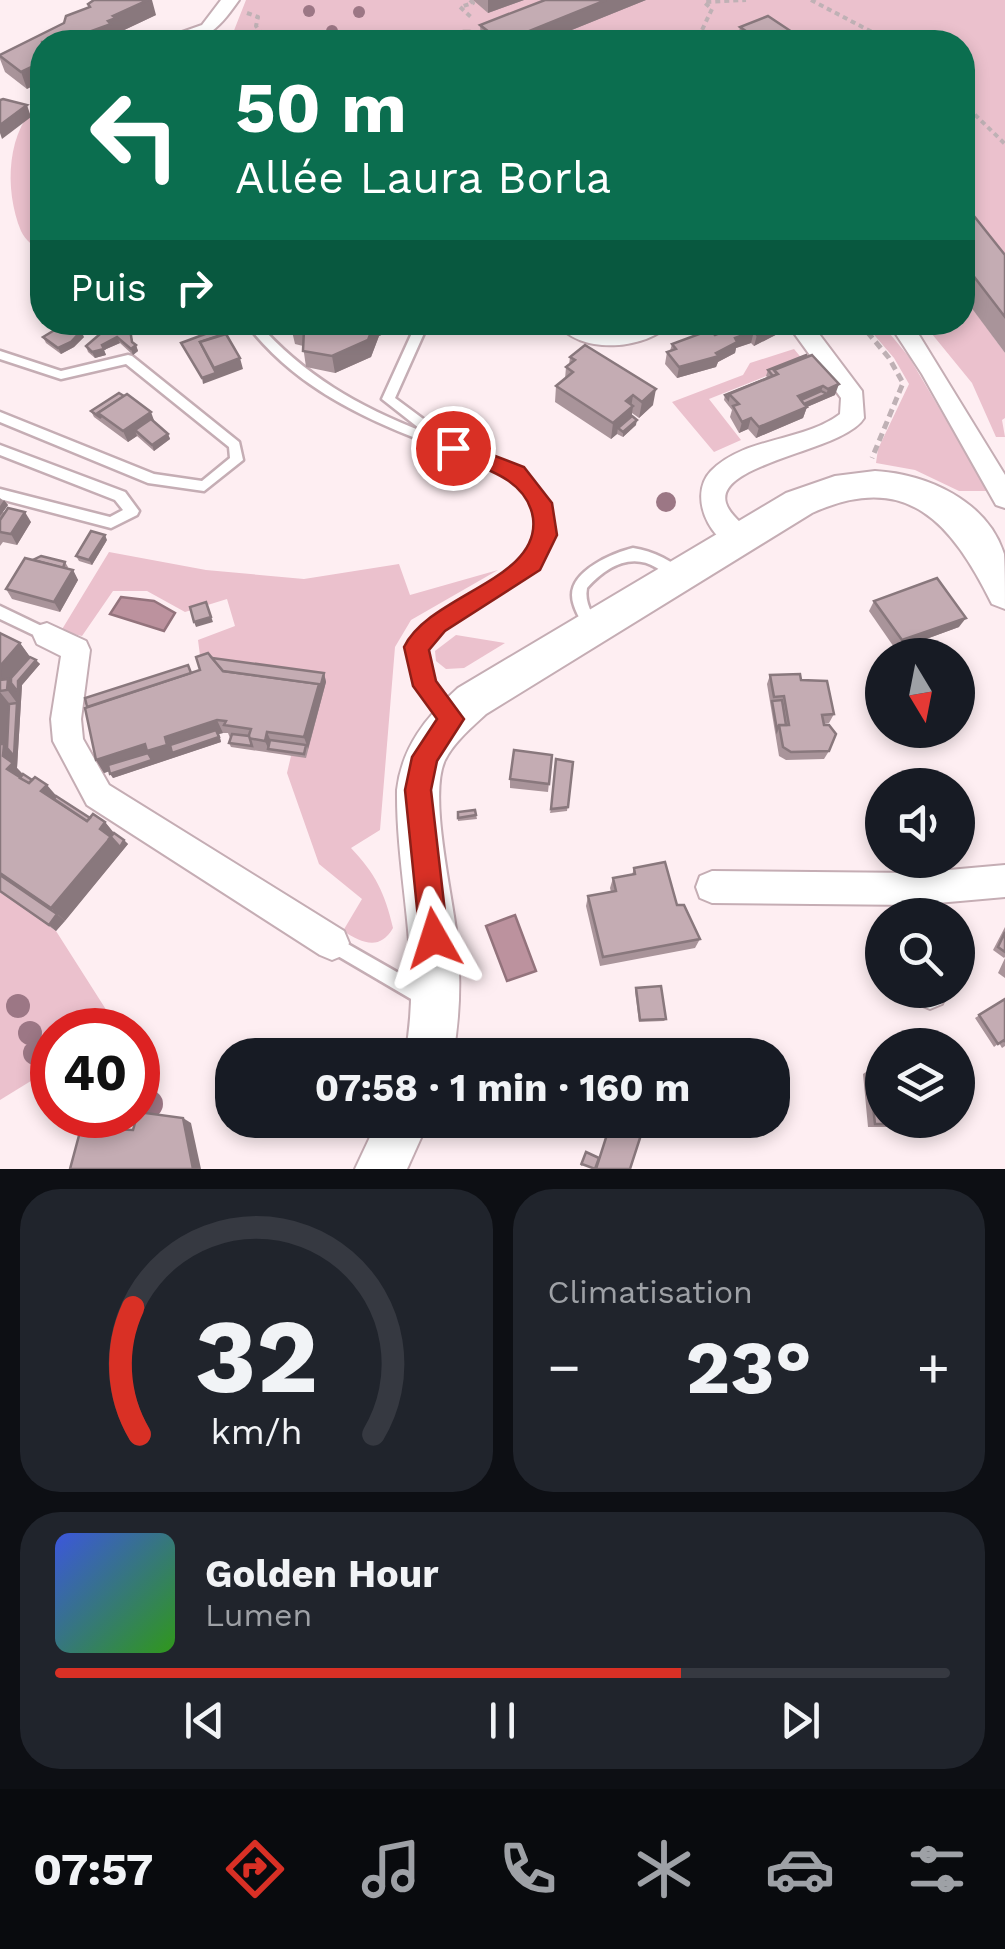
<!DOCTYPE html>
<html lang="fr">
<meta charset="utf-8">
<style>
:root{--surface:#171b24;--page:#20242c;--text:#f1f3f6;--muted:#9ea1a6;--line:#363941;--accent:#d93025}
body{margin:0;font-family:"Work Sans",sans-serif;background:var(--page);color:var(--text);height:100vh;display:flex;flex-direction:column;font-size:38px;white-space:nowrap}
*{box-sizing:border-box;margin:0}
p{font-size:32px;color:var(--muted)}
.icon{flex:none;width:55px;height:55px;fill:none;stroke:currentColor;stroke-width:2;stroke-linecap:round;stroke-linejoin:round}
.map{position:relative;height:1169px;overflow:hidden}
.panel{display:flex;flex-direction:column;gap:20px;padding:20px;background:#0d0f14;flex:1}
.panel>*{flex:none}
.top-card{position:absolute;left:30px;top:30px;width:945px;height:305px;border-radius:40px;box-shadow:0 5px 15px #0003;background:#0b6e4f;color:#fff;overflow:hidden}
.needle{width:65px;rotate:170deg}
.controls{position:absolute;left:865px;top:638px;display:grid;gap:20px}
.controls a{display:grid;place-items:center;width:110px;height:110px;border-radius:50%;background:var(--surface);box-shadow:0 5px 15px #0003;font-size:50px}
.speed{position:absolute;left:30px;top:1008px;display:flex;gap:20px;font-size:50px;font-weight:700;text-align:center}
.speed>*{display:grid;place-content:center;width:130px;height:130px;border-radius:50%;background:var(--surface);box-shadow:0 5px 15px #0003;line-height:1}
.speed .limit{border:15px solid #d22;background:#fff;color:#111}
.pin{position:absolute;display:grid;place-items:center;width:85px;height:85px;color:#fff;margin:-42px;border:5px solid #fff;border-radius:50%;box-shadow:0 2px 10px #0007}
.me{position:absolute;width:110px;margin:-55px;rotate:354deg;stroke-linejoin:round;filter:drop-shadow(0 0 8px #0008)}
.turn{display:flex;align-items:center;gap:35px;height:210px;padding:0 40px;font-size:45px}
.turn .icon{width:130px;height:130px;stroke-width:2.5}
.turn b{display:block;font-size:70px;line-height:85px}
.then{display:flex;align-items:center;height:95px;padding:0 40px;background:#0003;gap:20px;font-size:38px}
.big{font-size:75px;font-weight:700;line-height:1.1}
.panel .widget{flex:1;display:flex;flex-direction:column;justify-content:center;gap:15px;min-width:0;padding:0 35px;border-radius:40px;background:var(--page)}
.panel .dial{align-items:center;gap:0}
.dial svg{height:260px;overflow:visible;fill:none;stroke:var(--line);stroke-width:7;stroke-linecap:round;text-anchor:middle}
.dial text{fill:var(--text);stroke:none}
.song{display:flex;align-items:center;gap:30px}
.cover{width:120px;height:120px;border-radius:15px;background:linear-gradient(135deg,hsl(230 70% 55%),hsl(110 70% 35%))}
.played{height:10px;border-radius:5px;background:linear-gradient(90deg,var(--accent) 70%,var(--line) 70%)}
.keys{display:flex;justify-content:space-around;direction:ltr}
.heat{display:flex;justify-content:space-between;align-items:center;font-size:55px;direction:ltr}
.panel .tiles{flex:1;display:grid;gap:20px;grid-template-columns:1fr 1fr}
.widget:last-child{grid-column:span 2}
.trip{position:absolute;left:215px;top:1038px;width:575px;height:100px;border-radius:40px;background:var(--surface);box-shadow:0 5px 15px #0003;font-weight:700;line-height:100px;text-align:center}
.tab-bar{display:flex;height:160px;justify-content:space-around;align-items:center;background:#090b0e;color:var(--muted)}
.tab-bar .icon{width:70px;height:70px}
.tab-bar .selected{color:var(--accent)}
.tab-bar b{font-size:45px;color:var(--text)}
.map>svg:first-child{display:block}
</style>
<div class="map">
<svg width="1005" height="1169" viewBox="0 0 1005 1169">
<rect width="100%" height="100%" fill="#feeef2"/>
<g fill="#ebc1cd">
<path d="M246,0h759v290l-42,-56 -1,-192h-282l-21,-5 -42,5h-410l26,-9z"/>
<path d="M42,100c0,18 4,40 0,57 -4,26 -21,43 0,69v28c-7,-7 -17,-14 -21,-23 -17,-42 -15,-102 21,-131z"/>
<path d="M963,295l42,58v65l-3,2 3,17h-9l-24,-54 -49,-60 39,-1z"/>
<path d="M864,323h17l28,34 79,134h-29l-44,-21 -39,-7 2,-14 31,-65 -15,-26z"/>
<path d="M794,349l10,12 -95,38 32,41 -27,12 -42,-50 71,-27 7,-12z"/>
<path d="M109,552l97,18 98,9 95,-15 11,31 88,-25 -87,50 -16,27 -15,183 -29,18c24,25 34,45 42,80 -13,23 -31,15 -50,3l19,-32 -43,-35 -32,-91 4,-17 -89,-85 -4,-31 37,-14 -8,-27 -42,13 -38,-21h-34l-31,45 -21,-5z"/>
<path d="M456,635l49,8 -41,25 -18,1 -10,-8 -1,-10z"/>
<path d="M0,892l56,39 63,99h-67v38l-52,32z"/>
</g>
<g fill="#bc929e" stroke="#93737c" stroke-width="2.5">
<path d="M121,597l33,4 21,12 -11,18 -54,-17z"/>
<path d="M515,915l21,56 -29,10 -21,-55z"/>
</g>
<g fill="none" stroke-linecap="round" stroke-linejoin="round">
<defs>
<g id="lane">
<path d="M464,32h6l4,10h-8z"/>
<path d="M245,322h12c46,53 102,85 167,110l-42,-33 35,-77h12l-34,76 62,46 65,26 26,33 5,32 -16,33 -95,60 -18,21 8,34 24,30 2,5 -2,5 -5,2 -5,-2 -26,-32 -11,-44 23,-27 95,-60 12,-25 -4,-30 -23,-29 -68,-29 -8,-1c-73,-27 -143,-60 -191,-124z"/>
<path d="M0,351l61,20 67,-16 4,1 107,86 4,18 -39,31 -56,-8 -148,-61v-10l154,62 48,7 28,-23 -1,-11 -103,-83 -65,15 -61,-20z"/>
<path d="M0,445l125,47 14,19 -2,4 -26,13 -111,-29v-10l110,28 13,-7 -8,-10 -115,-45z"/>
<path d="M633,548c20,3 41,13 54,28l-2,4c-12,1 -18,-6 -28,-12 -26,-16 -51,-1 -70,20 -3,15 6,27 13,40l-2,4 -5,2 -5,-2c-6,-10 -16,-24 -16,-37 0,-25 41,-42 61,-47z"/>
<path d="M0,606l52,25 2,4 -2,4 -5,2 -5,-2 -42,-20z"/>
<path d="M332,935l98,56 3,6 -3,6 -6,3 -6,-3 -92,-54 -2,-6 2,-6z"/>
</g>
<g id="street">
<path d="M221,0h18c-24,34 -34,42 -77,42l3,-4 37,-13z"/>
<path d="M556,322h25l18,9 37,-9h36c-24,28 -93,34 -116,0z"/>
<path d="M786,322h24l52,69 2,27c-19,33 -150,45 -138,85 4,14 21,22 28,36l-4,8c-32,10 -66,-48 -39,-76 33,-34 92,-29 129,-57l1,-16z"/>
<path d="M888,322h23l94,153v33l-9,-3 -74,-131z"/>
<path d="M47,623l39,18 4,9 -9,69 2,20 26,46 235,146 5,12 -5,12 -12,5 -12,-5 -233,-150 -34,-64 -2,-22 10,-63 -24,-12 -4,-9 4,-9z"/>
<path d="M1005,865v32l-90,8 -203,-2 -12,-5 -4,-11 4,-11 12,-5 203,2z"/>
<path d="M912,990h34l1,2 -5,12 -12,5 -12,-5z"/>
</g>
<g id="secondary">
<path d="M875,471c51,3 112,29 129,83 1,16 1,39 1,55l-13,-5c-40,-80 -84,-135 -180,-91l-326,201c-14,13 -32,28 -41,46 -17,36 8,136 12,178 4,40 3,78 -4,117h-48c18,-91 -9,-175 -8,-265 5,-43 29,-73 61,-102l328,-195 49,-17z"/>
<path d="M378,1120h51l-22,49h-52z"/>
</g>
</defs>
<use href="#lane" stroke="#c5adb4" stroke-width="5"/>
<use href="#street" stroke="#c5adb4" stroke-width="4"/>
<use href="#secondary" stroke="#c5adb4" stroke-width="4"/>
<g stroke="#bfb1b5" stroke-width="4" stroke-dasharray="5 4" stroke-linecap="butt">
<path d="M470,0l3,3 -13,4 11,10"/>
<path d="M811,0l80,42"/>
<path d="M247,13l11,4 -2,9 9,12 35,4"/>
<path d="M678,42l24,-12 10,-21 -8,-7 42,-2"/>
<path d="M962,102l43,42"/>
</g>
<path stroke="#bfb1b5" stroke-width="5" stroke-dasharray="8 5" stroke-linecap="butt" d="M859,322l30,36 14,25 -31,75"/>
<use href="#lane" fill="#fff" fill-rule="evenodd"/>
<use href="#street" fill="#fff" fill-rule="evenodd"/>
<use href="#secondary" fill="#fff" fill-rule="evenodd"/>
</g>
<g fill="#9c7785">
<circle cx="309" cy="11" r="6"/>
<circle cx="359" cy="12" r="6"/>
<circle cx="332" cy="31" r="6"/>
<circle cx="666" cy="502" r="10"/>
<circle cx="18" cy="1006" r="12"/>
<circle cx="30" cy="1033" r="12"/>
<circle cx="35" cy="1053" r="12"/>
<circle cx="149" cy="1104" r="14"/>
<circle cx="110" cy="1129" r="14"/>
</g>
<g fill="#a9949a">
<path d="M473,0h51l-36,13z"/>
<path d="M545,0h101l-104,42h-61l-1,-17z"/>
<path d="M88,4l68,11 -36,17 1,3 -6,3 1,2 -5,2h-69l-15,47 -22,-17 -5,-13v-4l64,-32 25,-16z"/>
<path d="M740,27l67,15h-70z"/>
<path d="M962,201l43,54v98l-43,-58z"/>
<path d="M265,322h130v7l-16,7 -8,21 -36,16 -29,-6 -3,-21 -8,-2 -4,-17 -6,3 -19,-4z"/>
<path d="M726,322h63l-2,7 -33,17 -3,-3 -15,5 -1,5 -17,9 -2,5 -39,11 -12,-14 2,-12 3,-1 2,-7 49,-11 2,-9z"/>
<path d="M130,329l3,14 3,2 2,6 -5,4 -13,-12 -16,7 2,5 -11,3 -7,-6 -2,-6z"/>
<path d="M43,337h41l-10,10 -13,7 -15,-11z"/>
<path d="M806,355l29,40 -28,12 -4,11 -47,20 -8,-9 -9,4 -9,-16 2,-7 -8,-10 1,-5 43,-17 -2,-2 2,-6z"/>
<path d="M570,357l83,48 -14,13 -7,-5v3l4,9 -13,12 -6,-3 -6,5 -56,-37 1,-16 9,-7 1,-12 3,-2z"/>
<path d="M91,411l77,23 2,5 -16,12 -17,-15 -9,6 -34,-25z"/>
<path d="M0,498l8,7 -5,7 28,10 -14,23 -14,-3 -3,4z"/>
<path d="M107,540l-15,25 -13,-4 -3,-5z"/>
<path d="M33,560l32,2 3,5 -1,2 6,1 5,10 -18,32 -48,-13 -6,-10z"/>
<path d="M874,601l85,26 -63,23 -27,-39z"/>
<path d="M0,633l20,10 10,14 10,7 -18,21 -5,83 6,6 67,44 15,4 9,11 14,11 -72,87 -56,-39z"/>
<path d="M212,658l112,15 2,9 -20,76 -75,-11 -2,-4 1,-5 -2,-5h-5l-4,1 2,8 -108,36 -3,-7 -6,2 -8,-13 96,-87 8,-3z"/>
<path d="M770,675l31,5 33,34 -5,9 -5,1 5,27 -5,8 -38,1 -7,-4 -12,-72z"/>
<path d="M552,755l-4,37 -38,-4v-9z"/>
<path d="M573,762l-6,49 -17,2 1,-4z"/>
<path d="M475,810l2,9 -19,2v-9z"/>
<path d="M634,868l43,37 23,34 -5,9 -95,18 -14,-60 2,-10 23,-4 -1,-4 3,-10 19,-3z"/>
<path d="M1005,927v30l-1,1 -11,-8z"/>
<path d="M1005,958v20l-7,-5z"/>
<path d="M636,988l30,31 -2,2 -25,1 -4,-31z"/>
<path d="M1005,999v47l-3,2 -3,-5 -5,4 -19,-29z"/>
<path d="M869,1070l55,50 -8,3 -16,1 -7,3h-25l-5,-53z"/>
<path d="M57,1115h33l-30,3 -5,-2z"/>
</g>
<g fill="#89787d">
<path d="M148,0h4l4,15 -36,17 1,3 -6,3 1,2 -5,2h-33l8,-9 22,-12 5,-5z"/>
<path d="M488,0h36l-36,13z"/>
<path d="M606,0h40l-104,42h-40z"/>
<path d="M42,62v20l-15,7 -6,-17z"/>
<path d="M27,105l4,12 -29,22 -2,-6v-8z"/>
<path d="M283,322h7l2,5 -7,3z"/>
<path d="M375,322h20v7l-16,7 -8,21 -36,16 -3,-17z"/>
<path d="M781,322h8l-2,7 -33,17 3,-11z"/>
<path d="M130,329l4,18 2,-2 2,6 -5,4 -2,-6z"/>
<path d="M81,331l3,6 -10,10 -13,7 -3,-6z"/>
<path d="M754,331l-3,12 -15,5 -1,5 -17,9 -2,5 -39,11 2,-11 37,-14 19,-15z"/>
<path d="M117,337l3,6 -16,7 2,5 -11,3 -3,-6z"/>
<path d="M240,358l3,11 -40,15 -1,-6 14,-5 -2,-5z"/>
<path d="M839,384l-4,11 -28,12 -4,11 -47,20 3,-11 44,-23 23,-9 2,-6z"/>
<path d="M823,386l-4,11 -16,7 -5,-8z"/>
<path d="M656,389l-3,16 -14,13 3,-16z"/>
<path d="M633,395l-2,13 2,-2 -2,16 -13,6 -1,6 -6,5 2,-16 13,-22z"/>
<path d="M151,412l4,11 -20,7 2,6 -9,6 -5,-11z"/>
<path d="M751,418l-3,11 -9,4 3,-11z"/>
<path d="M637,420l-1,5 -13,12v-5z"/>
<path d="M168,434l2,5 -16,12 -2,-6z"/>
<path d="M4,500l4,5 -8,11v-10z"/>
<path d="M25,512l6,10 -14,23 -6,-11z"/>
<path d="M105,535l2,5 -15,25 -3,-5z"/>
<path d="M73,570l5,10 -18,32 -6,-10z"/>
<path d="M206,602l7,20 -17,5 -2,-5z"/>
<path d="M966,618l-7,9 -63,23 6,-10z"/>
<path d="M20,643l13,18 -15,20 18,-21 4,4 -18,21 -5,83 10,11 -5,5 -15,-15 -7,-19v-58l13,16 4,-5 -17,-23 1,-15z"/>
<path d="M324,673l2,9 -18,67 -4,-12 15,-53z"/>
<path d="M217,720l6,13 -4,1 2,8 -108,36 -3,-4 40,-17 -46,16 -8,-13z"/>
<path d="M267,732l5,12 -4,5 2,4 -5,-12z"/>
<path d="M47,785l13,15 -5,5 -14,-14z"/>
<path d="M105,822l12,15 7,3 4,4 -63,77 -14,-13 45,-76z"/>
<path d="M57,914l8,7 -9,10 -7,-6z"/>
<path d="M183,1118l8,5 10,46h-8z"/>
</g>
<g fill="#c4acb3" stroke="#89787d" stroke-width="2.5">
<path d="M94,0h54l-35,16 3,2 -8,3 3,3 -25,9 -3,7 -5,2h-36v20l-21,10 -21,-16v-1l64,-32 2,-7 24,-9 -2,-3z"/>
<path d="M545,0h61l-104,42 -22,-17z"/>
<path d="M768,16l39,26h-45l-22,-15z"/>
<path d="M227,39l13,3h-17z"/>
<path d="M3,99l24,6 -27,20v-25z"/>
<path d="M962,201l43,54v62l-43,-56z"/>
<path d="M68,322l13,9 -10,11 -13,6 -15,-11z"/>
<path d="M114,322h3l13,7 2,13 4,3 -5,4 -14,-12 -15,8 2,4 -12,3 -6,-6z"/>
<path d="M293,322h82l-7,18 -36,16 -29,-5 1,-21 -13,-2z"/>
<path d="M730,322h51l-24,13 -3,-4 -19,7 2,4 -21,11 3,3 -40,11 -12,-15 9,-3 -4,-5 38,-14 5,5 12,-5 -4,-6z"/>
<path d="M221,328l3,6 -24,8 16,31 -14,5 -21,-35z"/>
<path d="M226,334l14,24 -26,10 -14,-26z"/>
<path d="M585,345l71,44 -14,13 -9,-7 -7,6 7,5 -20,17 -57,-37 17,-14 -7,-5 9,-7 -5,-3z"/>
<path d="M806,355l1,2 -33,13 3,4 -4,2 -44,18 -1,5 -3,-4 48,-19 -5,-6z"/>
<path d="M812,355l27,29 -11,5 -5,-3 -25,10 9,11 -48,20 -8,-9 -9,4 -9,-16 6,-2 -10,-10 49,-20 -4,-4z"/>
<path d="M821,391l6,3 -23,10 -3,-4z"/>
<path d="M119,393l5,3 -26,17 3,5 -10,-7z"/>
<path d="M127,394l24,18 -28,19 -25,-18z"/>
<path d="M632,416l5,4 -14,12 -5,-4z"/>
<path d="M151,419l17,15 -16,11 -17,-15z"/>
<path d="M8,508l17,4 -14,22 -11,-2v-12z"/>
<path d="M91,531l14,4 -16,25 -13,-4z"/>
<path d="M41,556l24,6 -2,6 -30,-8z"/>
<path d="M25,558l48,12 -19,32 -48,-13z"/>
<path d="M937,578l29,40 -64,22 -28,-39z"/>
<path d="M206,602l5,15 -17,5 -4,-15z"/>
<path d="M0,633l20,10 -19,22 -1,15 8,-1 -1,11 -7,1z"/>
<path d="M208,653l15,18 96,13 -15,53 -37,-5 -2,9 -17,-3 3,-9 -27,-4 2,-4 -9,-1 -52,17 2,8 -20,6 -2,-7 -49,16 -11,-52 115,-38 -4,-13z"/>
<path d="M30,657l6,3 -18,21v11l-7,-9v-5z"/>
<path d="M212,658l112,15 -4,15 -1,-4 -96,-13z"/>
<path d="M188,665l3,8 -104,34 -2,-9z"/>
<path d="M800,674l1,6 26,1 7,33 -12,1 2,10h5l7,9 -7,17 -38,1 -8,-5 -4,-22h10l-5,-29 -10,1 -4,-22z"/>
<path d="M782,700l4,25h-7l-2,5 -5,-29z"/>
<path d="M17,703l-3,53 -7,-8 2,-44z"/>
<path d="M216,730l3,7 -47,16 -2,-8z"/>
<path d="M232,734l17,2 3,10 -23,-3z"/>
<path d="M270,740l36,5 -2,9 -36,-5z"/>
<path d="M0,744h4l-1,12 10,7 -6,6 22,14 6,-6 12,8 -6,6 46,30 6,-7 12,8 -5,7 11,8 -60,71 -51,-35z"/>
<path d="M514,750l38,5 -3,29 -39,-5z"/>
<path d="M148,753l4,7 -42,14 -2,-9z"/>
<path d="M556,759l17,3 -5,45 -17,2z"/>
<path d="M23,774l9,6 -3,3 -9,-5z"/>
<path d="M56,796l34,22 -3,3 -33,-22z"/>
<path d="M475,810l1,5 -18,3v-6z"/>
<path d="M958,810h2l3,13h-3z"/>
<path d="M958,812l7,29h-7z"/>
<path d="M114,833l10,7 -4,7 -9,-10 -3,3z"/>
<path d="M665,862l12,43h7l16,34 -97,18 -15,-61 28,-5 -3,-13 22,-4 -1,-6z"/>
<path d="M0,875l57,39 -8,11 -49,-34z"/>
<path d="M1005,932v20l-7,-5z"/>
<path d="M661,986l5,33 -26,1 -4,-32z"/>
<path d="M1005,999v43l-1,-2 -6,4 -19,-29z"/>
<path d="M869,1070h13v50h31h-14l1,4h-25z"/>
<path d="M138,1112l45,6 10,51h-123l11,-41 52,2z"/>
<path d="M611,1122l30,13 -11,34h-34z"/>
<path d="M586,1152l13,6 -4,11 -13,-5 -1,1z"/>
</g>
<path fill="#d93025" stroke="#8d1f18" stroke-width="2.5" d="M453,440l71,27 28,36 5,32 -17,35 -95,61 -16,19 7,31 28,38 -27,42 -6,29 17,148 -4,10 -10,4 -10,-4 -4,-10 -15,-148 7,-33 25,-38 -24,-33 -9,-39c26,-53 137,-67 129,-129 -6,-41 -54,-51 -87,-65l-3,-5z"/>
</svg>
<div class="controls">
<a><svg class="needle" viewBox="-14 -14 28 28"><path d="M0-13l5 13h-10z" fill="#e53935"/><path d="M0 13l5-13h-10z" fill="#9ea1a6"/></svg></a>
<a><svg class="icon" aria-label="sound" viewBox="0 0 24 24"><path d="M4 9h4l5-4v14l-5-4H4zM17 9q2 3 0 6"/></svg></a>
<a><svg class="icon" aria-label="search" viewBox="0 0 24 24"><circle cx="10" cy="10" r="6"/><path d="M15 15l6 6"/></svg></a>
<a><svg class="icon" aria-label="layers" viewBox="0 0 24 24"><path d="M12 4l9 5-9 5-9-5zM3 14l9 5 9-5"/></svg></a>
</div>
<div class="speed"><div class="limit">40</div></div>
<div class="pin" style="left:453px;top:448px;background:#d93025"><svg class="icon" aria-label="arrive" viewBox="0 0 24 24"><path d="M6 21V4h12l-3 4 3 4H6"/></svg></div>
<svg class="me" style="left:434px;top:938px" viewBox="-20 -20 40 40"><path d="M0-17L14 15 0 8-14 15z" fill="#d93025" stroke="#fff" stroke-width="4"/></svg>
<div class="trip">07:58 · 1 min · 160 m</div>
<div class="top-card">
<div class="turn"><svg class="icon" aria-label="left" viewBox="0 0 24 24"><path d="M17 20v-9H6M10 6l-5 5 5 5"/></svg><div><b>50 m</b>Allée Laura Borla</div></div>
<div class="then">Puis<svg class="icon" aria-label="right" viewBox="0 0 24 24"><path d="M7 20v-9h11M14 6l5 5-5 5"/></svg></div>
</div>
</div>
<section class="panel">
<div class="tiles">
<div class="widget dial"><svg viewBox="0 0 100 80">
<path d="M14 69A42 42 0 1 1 86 69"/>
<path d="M14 69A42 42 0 0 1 12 30" stroke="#d93025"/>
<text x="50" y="56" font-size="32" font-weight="700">32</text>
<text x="50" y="72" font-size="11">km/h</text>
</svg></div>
<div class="widget"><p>Climatisation</p>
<div class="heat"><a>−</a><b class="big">23°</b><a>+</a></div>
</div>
<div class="widget">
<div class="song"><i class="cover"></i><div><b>Golden Hour</b><p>Lumen</p></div></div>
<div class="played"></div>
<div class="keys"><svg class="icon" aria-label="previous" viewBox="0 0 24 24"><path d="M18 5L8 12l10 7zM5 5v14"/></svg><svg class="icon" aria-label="pause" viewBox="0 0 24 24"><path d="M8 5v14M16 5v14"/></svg><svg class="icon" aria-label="next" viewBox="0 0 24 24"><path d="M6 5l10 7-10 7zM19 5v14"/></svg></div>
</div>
</div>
</section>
<nav class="tab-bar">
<b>07:57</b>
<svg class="icon selected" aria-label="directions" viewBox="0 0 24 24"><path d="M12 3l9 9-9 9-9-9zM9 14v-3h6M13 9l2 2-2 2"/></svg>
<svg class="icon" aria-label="music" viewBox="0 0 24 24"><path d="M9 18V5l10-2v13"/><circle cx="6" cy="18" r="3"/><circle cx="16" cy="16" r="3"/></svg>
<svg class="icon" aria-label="phone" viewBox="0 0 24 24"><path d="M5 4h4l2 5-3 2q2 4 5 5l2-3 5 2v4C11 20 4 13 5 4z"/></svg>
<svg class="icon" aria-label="climate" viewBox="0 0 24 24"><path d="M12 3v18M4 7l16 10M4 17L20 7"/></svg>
<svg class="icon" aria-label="car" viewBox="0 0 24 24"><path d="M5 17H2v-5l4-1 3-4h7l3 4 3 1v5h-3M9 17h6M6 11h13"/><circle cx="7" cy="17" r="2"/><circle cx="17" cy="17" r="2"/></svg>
<svg class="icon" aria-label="filters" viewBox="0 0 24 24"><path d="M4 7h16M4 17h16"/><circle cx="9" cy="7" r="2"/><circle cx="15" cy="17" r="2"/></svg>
</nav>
